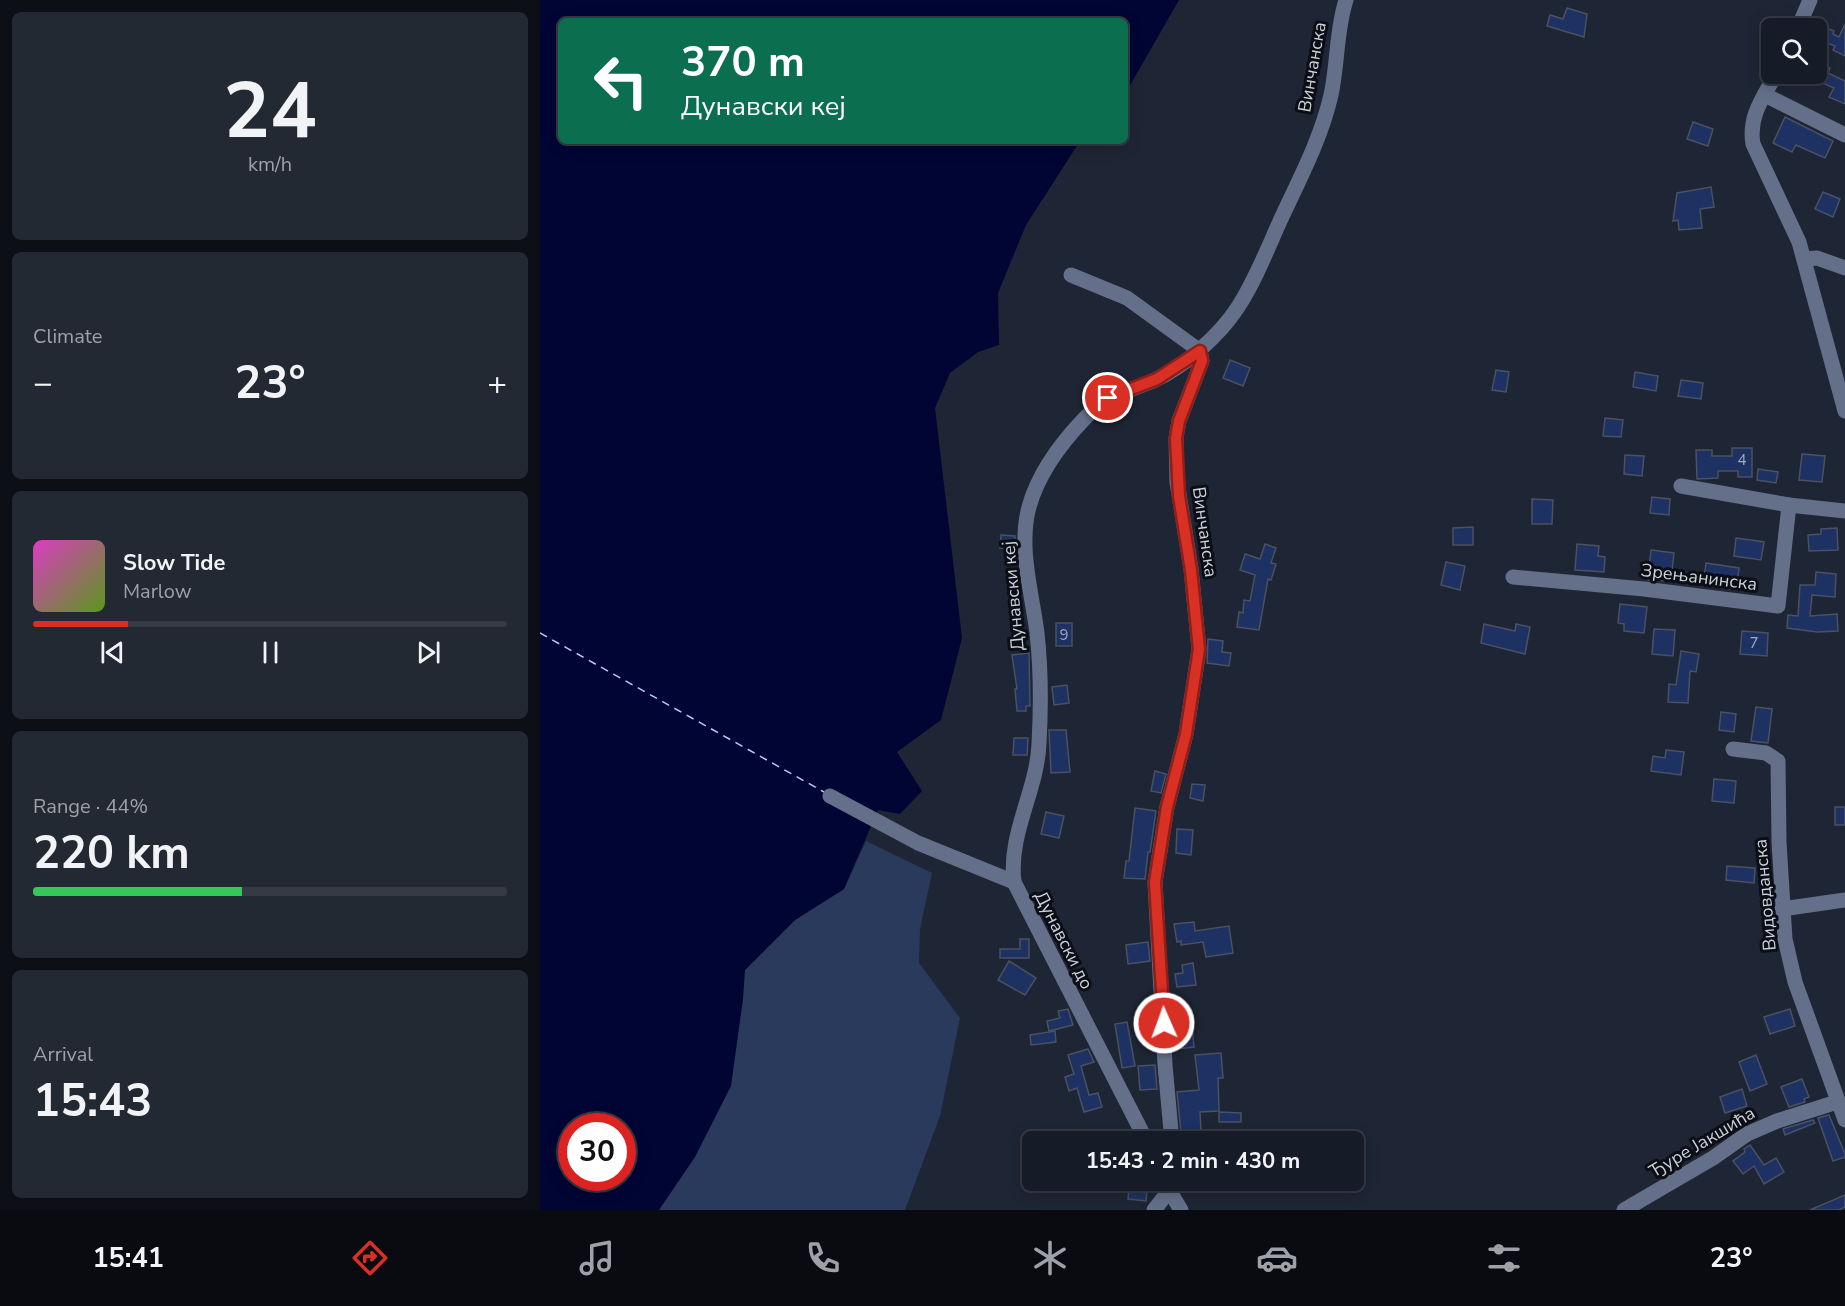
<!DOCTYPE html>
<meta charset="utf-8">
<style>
:root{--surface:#161c27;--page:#232933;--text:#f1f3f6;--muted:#9ea1a7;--line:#353a44;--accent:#d93025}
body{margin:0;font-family:"Nunito Sans",sans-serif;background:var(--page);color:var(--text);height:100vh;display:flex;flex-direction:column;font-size:22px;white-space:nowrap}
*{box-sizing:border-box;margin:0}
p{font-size:20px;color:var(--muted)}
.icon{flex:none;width:33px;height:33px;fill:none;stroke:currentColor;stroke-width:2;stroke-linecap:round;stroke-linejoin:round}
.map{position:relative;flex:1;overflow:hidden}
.panel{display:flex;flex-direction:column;gap:12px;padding:12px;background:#0c0f15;width:540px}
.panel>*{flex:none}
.banner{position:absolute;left:18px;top:18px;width:570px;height:126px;border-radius:9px;box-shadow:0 3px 15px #0003,0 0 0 2px var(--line);background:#0b6e4f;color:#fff;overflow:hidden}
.fabs{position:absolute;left:1221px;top:18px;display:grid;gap:12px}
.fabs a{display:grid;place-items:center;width:66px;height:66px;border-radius:9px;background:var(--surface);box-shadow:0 3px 15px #0003,0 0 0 2px var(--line);font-size:30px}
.speed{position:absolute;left:18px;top:1113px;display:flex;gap:12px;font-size:30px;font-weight:700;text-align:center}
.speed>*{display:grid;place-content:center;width:78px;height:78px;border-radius:50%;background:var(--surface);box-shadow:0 3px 15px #0003,0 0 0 2px var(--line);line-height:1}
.speed .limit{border:9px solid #d22;background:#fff;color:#111}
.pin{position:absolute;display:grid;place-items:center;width:51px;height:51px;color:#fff;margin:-26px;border:3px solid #fff;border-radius:50%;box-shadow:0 2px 6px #0007}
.me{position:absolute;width:66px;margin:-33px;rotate:358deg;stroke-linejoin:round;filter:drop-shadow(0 0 4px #0008)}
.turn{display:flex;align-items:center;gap:21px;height:126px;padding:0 24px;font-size:27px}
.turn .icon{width:78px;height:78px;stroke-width:2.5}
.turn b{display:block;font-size:42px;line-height:51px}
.big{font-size:45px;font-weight:700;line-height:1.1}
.panel .widget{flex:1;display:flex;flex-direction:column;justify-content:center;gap:9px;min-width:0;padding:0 21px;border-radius:9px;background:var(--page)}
.panel .dial{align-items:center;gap:0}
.dial b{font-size:78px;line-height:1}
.song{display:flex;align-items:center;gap:18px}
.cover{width:72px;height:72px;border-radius:9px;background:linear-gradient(135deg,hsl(310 70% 55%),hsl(90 70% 35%))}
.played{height:6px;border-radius:3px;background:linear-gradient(90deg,var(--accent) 20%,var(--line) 20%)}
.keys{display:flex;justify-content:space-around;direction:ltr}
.heat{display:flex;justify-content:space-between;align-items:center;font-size:33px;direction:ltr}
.charge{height:9px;border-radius:4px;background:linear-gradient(90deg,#34c759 44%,var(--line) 0)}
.trip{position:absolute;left:482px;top:1131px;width:342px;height:60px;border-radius:9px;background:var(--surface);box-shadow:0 3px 15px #0003,0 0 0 2px var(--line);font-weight:700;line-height:60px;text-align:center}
.tab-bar{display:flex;height:96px;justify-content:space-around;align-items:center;background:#090b10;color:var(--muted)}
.tab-bar .icon{width:42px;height:42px}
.tab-bar .current{color:var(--accent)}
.tab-bar b{font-size:27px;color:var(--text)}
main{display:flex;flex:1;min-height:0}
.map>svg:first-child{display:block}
</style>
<main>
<section class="panel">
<div class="widget dial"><b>24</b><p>km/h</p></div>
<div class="widget"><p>Climate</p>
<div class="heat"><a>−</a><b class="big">23°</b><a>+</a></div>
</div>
<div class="widget">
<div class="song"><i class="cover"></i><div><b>Slow Tide</b><p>Marlow</p></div></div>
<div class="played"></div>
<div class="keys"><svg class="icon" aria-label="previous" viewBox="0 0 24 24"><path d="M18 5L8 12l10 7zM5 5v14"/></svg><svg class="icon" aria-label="pause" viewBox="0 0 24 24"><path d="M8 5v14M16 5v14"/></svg><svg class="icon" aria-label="next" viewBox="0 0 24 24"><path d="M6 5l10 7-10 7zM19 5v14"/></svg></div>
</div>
<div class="widget"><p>Range · 44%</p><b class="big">220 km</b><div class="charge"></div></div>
<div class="widget"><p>Arrival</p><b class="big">15:43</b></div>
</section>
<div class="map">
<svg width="1305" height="1210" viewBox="0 0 1305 1210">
<rect width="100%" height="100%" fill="#1e2534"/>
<path fill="#2a3a5d" d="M326,841l66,32 -12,56 -1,34 41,55 -20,98 -35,94h-249l89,-240 50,-50 49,-31z"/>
<path fill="#010534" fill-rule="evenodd" d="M0,0h639l-54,94v-73h-564v120h519l-54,84 -28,68 1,52 -21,7 -28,21 -15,35 27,230 -21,82 -44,32 25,39 -22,23 -22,-4 -34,79 -49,31 -50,50 -2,29 -12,87 -36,71 -36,53h-119zM32,1126h50v52h-50z"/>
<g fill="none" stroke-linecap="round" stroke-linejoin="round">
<path stroke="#b5cdfd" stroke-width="1.5" stroke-dasharray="8 6" stroke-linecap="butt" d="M0,633l284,159"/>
</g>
<g fill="#1d3163" stroke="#495162" stroke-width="1.5">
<path d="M1027,8l20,6 -3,23 -37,-11 3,-11 13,4z"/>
<path d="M1276,24l18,7 -1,3 6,3 6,-13v32l-12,-6 2,-4 -19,-7z"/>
<path d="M1276,62l14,6 -2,5 17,8v23l-16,-7 5,-9 -18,-8z"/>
<path d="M1245,117l48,24 -8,17 -29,-13 -4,7 -19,-9z"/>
<path d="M1153,122l20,7 -5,17 -21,-7z"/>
<path d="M1171,187l3,20 -14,2 2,19 -23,2 -1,-10 -5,1 4,-28z"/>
<path d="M1283,192l17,7 -7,18 -18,-8z"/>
<path d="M690,360l20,8 -7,18 -20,-8z"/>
<path d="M956,370l13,2 -3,20 -14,-2z"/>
<path d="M1095,372l23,4 -2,15 -23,-4z"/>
<path d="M1141,380l22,3 -2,16 -23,-3z"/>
<path d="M1065,418l18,2 -2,17 -18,-1z"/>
<path d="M1192,448h20v29h-14v-6h-20v7l-21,1 -1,-29h16v6h20z"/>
<path d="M1262,454l23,2 -3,26 -23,-2z"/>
<path d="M1085,455l19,1 -2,20 -18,-2z"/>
<path d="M1218,469l20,3 -2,11 -19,-3z"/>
<path d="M1112,497l18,2 -1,16 -19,-2z"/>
<path d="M992,499l21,1 -1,24h-20z"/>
<path d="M933,527v18h-20v-17z"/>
<path d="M1297,528l1,22 -29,1 -1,-16 13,-1v-5z"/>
<path d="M461,535l14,1v13l-15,-1z"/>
<path d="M1196,538l28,4 -3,18 -27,-4z"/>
<path d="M725,544l11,4 -5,15 5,1 -5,16 -3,-1 -9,51 -22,-3 2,-15 4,1 1,-13 6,1 5,-26 -15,-5 5,-16 15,5z"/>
<path d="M1037,544l22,2 -1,10 7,1 -1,15 -29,-2z"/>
<path d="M1111,550l23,3 -3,28 -23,-1z"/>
<path d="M906,562l19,4 -5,24 -19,-5z"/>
<path d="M1166,563l33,5 -3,22 -33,-5z"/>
<path d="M1276,572l20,2 -1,23 -23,-2 -2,21 27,-2 1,17 -21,1 -30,-4 1,-13 10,1 2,-31h15z"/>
<path d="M1080,604l27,3 -3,26 -20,-2v-7l-6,-1z"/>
<rect x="516" y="623" width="16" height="23"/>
<path d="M944,624l31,7 1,-7 14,3 -5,27 -44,-11z"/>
<path d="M1114,629l21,1 -2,26 -21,-2z"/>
<path d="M1202,631l26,2 -1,23 -27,-2z"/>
<path d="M668,639l15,2 -1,11 9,1 -2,13 -22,-3z"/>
<path d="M1141,651l18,3 -3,18 -6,-1 -2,32 -20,-1 1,-18 7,1z"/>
<path d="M489,653l1,53h-4v5h-9l-2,-22h2l-5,-34z"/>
<path d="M527,685l2,18 -15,2 -2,-18z"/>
<path d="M1216,707l16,2 -4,34 -17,-2z"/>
<path d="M1181,712l15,2 -2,18 -15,-2z"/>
<path d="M509,730h17l4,42 -19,1z"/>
<path d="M474,738h14l-1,17h-14z"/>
<path d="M1126,750l18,2 -3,23 -30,-4 2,-15 12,2z"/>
<path d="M615,771l11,3 -5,19 -10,-2z"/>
<path d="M1174,779l22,2 -2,22 -22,-2z"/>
<path d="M652,784l13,1 -2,16 -13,-3z"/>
<rect x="1295" y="807" width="10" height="18"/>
<path d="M595,808l21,3 -6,41h-2l-3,27 -21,-1 2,-17h3z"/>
<path d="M506,812l18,4 -5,22 -18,-4z"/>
<path d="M637,829l16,1 -2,25 -15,-2z"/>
<path d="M1187,866l28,2 -1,15 -28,-3z"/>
<path d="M654,922l1,9 34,-5 4,27 -27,4 -3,-15 -22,3v-4l-4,1 -3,-18z"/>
<path d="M480,939h9v19h-29v-9h20z"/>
<path d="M608,942l2,19 -22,3 -2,-19z"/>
<path d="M469,961l27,17 -11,17 -27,-15z"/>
<path d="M653,963l3,22 -19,2 -2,-13 8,-1 -1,-8z"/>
<path d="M528,1009l5,16 -24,6 -2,-10 13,-3 -2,-7z"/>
<path d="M1250,1009l5,17 -25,8 -6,-17z"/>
<path d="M587,1022l8,44 -13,2 -7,-44z"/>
<path d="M652,1025l2,22 -17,2 -3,-22z"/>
<path d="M515,1031l1,11 -25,3 -1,-10z"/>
<path d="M548,1049l6,13 -13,4 8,29 9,-2 4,14 -18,5 -7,-24 -8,3 -4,-14 9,-3 -6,-19z"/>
<path d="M681,1053l2,25h-5l1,33 -19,1 1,20 -20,1 -4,-41 22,-2 -4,-35z"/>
<path d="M1216,1055l11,29 -17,7 -11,-29z"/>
<path d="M615,1065l2,24 -17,1 -2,-24z"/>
<path d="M1262,1079l7,18 -5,2 1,3 -16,5 -8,-20z"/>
<path d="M1202,1089l5,17 -22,7 -5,-16z"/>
<path d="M679,1112l22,1v9h-22z"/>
<path d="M1289,1115l16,39v3l-12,4 -15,-43z"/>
<path d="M1273,1120l2,3 -30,12 -2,-6z"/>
<path d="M1210,1145l14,20 12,-7 8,14 -20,12 -10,-18 -11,8 -10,-13 12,-9 -1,-3z"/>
<path d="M590,1180h18l-2,21 -18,-2z"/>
<path d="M1305,1195v12l-6,3h-29z"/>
</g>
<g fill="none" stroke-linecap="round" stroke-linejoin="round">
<g stroke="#647089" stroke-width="15">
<path d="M1258,28l12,-28"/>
<path d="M1236,74c-12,22 -28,42 -23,70l46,98 46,169"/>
<path d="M1225,95l80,40"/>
<path d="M1264,259l13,-1 28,10"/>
<path d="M531,275l56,23 73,53"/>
<path d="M1141,486l108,19 56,6"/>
<path d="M973,577l131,12 134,17 11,-101"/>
<path d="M1193,749l33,4 12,8 1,81 6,97 10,43 50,138"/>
<path d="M290,796l88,47 96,39 133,260"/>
<path d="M474,882c-6,-48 23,-91 25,-138 2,-36 2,-75 -2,-111 -5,-40 -19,-86 -8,-126 9,-33 33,-65 56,-89 19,-21 44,-27 70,-38 30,-14 65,-45 83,-73 17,-26 29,-57 42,-86 19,-41 41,-82 51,-126 7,-32 5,-64 15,-95"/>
<path d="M1242,909l63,-9"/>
<path d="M632,1142l-7,-77 -10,-183 12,-75 19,-73 13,-85 -8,-80 -14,-87 -1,-44 3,-17 23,-60 -2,-10"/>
<path d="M625,1183l16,27"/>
<path d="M614,1210l15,-19 5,-11"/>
<path d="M1084,1210l89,-52 34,-24 30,-13 60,-19"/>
</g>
</g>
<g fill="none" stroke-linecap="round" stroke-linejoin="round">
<defs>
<path id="route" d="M568,398l49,-19 43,-28 2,10 -23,60 -3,17 3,58 12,74 8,79 -13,85 -19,73 -12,75 9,141"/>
</defs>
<use href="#route" stroke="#8d1f18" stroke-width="15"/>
<use href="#route" stroke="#d93025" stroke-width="10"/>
</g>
<g text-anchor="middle" stroke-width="6" stroke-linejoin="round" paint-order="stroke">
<g font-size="15" fill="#a0a9bd">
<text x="1202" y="465">4</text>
<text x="524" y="640">9</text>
<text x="1214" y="648">7</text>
</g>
<g font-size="18" fill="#ccd1db" stroke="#0b0e15">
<text transform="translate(772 67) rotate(-80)" y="6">Винчанска</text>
<text transform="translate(665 532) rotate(82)" y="6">Винчанска</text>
<text transform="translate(1159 577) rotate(7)" y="6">Зрењанинска</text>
<text transform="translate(473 596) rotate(-95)" y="6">Дунавски кеј</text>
<text transform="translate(1225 895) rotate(-95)" y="6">Видовданска</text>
<text transform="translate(524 940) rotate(63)" y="6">Дунавски до</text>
<text transform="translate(1162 1142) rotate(-31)" y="6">Ђуре Јакшића</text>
</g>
</g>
</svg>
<div class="fabs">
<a><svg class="icon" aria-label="search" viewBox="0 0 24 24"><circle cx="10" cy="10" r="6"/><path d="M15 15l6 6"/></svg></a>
</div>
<div class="speed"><div class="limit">30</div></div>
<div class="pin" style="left:568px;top:398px;background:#d93025"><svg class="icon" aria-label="arrive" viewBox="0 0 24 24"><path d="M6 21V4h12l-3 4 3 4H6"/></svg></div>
<svg class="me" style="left:624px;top:1023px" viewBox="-20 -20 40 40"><circle r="17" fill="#d93025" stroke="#fff" stroke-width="3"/><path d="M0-11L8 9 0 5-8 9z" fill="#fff"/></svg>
<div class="trip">15:43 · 2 min · 430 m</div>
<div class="banner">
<div class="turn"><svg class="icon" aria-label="left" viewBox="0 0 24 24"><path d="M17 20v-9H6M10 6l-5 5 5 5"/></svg><div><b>370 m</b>Дунавски кеј</div></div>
</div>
</div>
</main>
<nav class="tab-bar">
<b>15:41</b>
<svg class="icon current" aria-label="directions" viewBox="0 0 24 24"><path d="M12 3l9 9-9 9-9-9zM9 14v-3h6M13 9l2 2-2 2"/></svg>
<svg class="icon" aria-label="music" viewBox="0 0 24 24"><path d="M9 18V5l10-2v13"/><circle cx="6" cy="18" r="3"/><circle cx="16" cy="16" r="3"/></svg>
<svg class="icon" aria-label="phone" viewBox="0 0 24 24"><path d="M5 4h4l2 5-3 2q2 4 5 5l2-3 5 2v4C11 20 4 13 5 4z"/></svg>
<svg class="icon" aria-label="climate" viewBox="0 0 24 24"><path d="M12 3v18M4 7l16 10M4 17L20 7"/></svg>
<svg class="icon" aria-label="car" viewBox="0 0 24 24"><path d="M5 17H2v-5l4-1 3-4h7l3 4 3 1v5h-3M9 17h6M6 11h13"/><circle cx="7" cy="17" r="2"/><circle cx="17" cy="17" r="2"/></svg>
<svg class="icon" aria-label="filters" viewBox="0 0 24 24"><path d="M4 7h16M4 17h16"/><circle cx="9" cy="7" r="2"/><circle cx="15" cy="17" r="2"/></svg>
<b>23°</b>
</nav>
